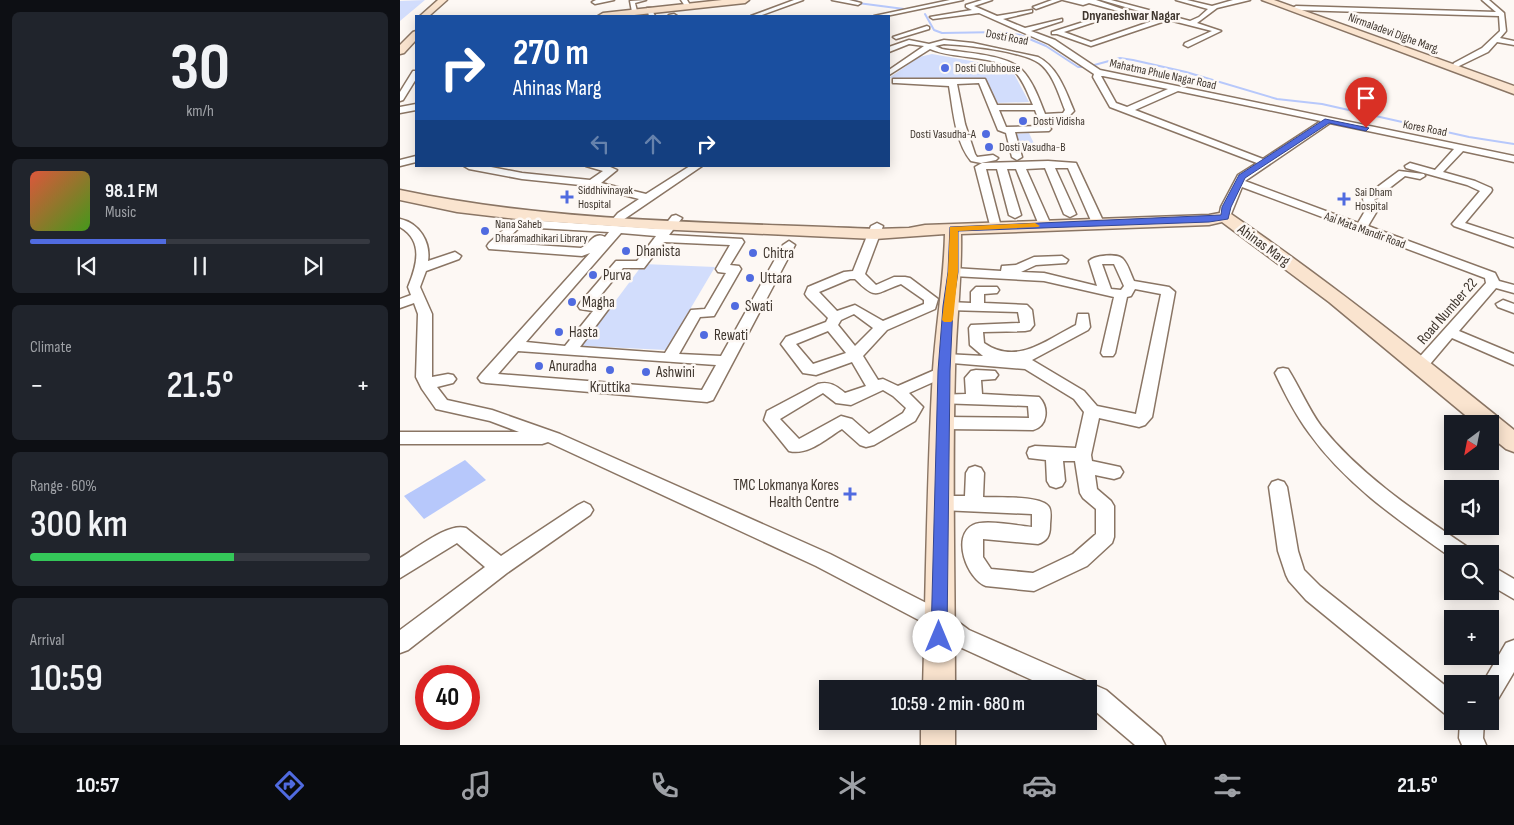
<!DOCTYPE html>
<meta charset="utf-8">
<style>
:root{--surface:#171b24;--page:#20242c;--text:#f1f3f6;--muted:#9ea1a6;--line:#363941;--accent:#506be0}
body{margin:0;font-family:"Sofia Sans Condensed",sans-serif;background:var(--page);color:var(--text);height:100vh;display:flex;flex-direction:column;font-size:19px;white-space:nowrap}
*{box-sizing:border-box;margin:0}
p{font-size:16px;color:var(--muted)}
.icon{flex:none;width:28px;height:28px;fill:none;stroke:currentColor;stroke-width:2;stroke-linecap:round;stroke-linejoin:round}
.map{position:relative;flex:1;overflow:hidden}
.panel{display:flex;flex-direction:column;gap:12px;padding:12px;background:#0d0f14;width:400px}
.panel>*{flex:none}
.hud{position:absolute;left:15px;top:15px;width:475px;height:152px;border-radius:0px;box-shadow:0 2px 12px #0003;background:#1a4fa0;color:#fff;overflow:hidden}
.needle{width:32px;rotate:212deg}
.buttons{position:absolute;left:1044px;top:415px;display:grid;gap:10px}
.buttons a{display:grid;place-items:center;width:55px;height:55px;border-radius:0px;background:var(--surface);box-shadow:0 2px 12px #0003;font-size:25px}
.speed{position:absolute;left:15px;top:665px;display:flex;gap:10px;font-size:25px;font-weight:700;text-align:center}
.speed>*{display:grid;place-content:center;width:65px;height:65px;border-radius:50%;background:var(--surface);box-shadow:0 2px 12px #0003;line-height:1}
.speed .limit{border:8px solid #d22;background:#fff;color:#111}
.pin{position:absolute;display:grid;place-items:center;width:42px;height:42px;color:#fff;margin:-51px -21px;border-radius:50% 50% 50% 0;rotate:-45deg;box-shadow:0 0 5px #0007}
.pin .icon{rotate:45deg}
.me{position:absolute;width:55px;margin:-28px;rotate:0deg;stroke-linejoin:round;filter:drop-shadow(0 0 4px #0008)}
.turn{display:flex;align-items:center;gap:18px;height:105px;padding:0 15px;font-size:22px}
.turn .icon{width:65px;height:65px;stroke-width:2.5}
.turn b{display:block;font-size:35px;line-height:42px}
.lanes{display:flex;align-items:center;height:48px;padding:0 15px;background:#0003;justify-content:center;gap:25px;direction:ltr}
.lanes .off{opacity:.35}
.big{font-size:38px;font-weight:600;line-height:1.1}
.panel .tile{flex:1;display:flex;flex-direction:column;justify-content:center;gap:8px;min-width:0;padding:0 18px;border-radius:8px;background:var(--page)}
.panel .dial{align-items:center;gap:0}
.dial b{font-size:65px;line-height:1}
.song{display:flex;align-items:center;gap:15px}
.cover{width:60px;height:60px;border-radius:8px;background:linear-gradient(135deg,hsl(10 70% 55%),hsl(100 70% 35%))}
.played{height:5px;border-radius:2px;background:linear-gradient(90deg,var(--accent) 40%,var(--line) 40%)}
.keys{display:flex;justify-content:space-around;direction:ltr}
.heat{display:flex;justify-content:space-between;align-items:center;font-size:28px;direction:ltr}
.charge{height:8px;border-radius:4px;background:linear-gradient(90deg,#34c759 60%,var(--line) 0)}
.trip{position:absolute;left:419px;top:680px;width:278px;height:50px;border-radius:0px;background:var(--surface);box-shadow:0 2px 12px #0003;font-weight:600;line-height:50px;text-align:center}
.tab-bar{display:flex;height:80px;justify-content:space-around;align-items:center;background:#090b0e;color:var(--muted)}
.tab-bar .icon{width:35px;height:35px}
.tab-bar .current{color:var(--accent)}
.tab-bar b{font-size:22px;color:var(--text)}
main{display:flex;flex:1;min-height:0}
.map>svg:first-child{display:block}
</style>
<main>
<section class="panel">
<div class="tile dial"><b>30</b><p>km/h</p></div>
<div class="tile">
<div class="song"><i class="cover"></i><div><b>98.1 FM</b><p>Music</p></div></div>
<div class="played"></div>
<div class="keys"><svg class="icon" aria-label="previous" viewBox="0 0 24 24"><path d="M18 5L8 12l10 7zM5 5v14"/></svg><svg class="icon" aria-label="pause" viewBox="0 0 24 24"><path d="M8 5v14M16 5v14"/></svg><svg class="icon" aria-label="next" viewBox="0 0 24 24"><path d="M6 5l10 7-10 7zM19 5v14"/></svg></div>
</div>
<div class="tile"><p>Climate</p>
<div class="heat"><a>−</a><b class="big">21.5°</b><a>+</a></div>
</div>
<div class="tile"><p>Range · 60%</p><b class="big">300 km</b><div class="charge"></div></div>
<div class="tile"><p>Arrival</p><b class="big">10:59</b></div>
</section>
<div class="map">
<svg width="1114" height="745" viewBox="0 0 1114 745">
<rect width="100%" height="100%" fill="#fdf8f4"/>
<g fill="#d2ddfc">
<path d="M25,0l-25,21v-20z"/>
<path d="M532,54l79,14 18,34 -34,1 -8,-21 -13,-3 -85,-1 30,-21z"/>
<path d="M629,133l9,19 -17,1 -9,-19z"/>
<path d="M243,264l72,3 -49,83 -84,-4z"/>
</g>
<path fill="#b7c8fb" d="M65,460l21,20 -62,39 -20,-23z"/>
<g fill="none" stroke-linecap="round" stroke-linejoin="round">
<g stroke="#b7c8fb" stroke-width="2">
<path d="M456,0l2,3 46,6"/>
<path d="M525,14l9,16 8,3 59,-1 19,3 26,11 32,21h9l33,-9 13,2 53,12 91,27 45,5 147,33 45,7"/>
</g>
<defs>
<g id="street">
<path d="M196,0h18l-19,4 -3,-2z"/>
<path d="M246,0l-11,3 2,8 -5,1 -2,-11z"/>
<path d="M281,0h6l3,5 -5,1z"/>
<path d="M394,0h9l-44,16h-8z"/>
<path d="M432,0h17l12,3 -3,2z"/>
<path d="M550,0h13l-77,16h-12z"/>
<path d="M582,0h10l-18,6 23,10 35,-6v2l-29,7 22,9 37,-9v2l-31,10 24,9 45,30 414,86v6l-51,-11 -20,21 32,9 16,7 1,2 -1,2 -26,31 49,16v8l-60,-21 -2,-2 28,-33 -13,-6 -61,-17 -1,-2 5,-3 25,7 19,-21 -124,-26 -85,58 113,42 7,-12 -2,-12 1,-2 35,-26 25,3 1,2 -5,3 -15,-3 -31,24 3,11 -9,15 127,47 4,8 15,4v8l-18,-5 -37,43 55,23v11l-62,-27 -27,32h-10l-2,-4 2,-4 71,-79 -1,-5 -243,-91 -13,32h-8l-2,-2 2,-10 17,-32 19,-12 -147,-56 -17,-30 1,-3 -45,-30 -70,-31 -46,6 -3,-2 42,-7 -6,-3v-2zM701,76h2l65,13 -41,18 -11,-4zM778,91l143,30 -58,38 -128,-49z"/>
<path d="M652,0h9l-25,9 -3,-2z"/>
<path d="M663,0h33l32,11 -64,21 27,10 64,-22 -4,-1v-2l12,1 -62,-18h10l79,21 9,-4 9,-8 -32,-9h11l25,6 21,-6h17l-33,8 -20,15 24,8 -33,16 -4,-2 1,-2 27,-12 -47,-12v2l-74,25 -34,-12h-5v-2l66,-21 -29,-8 -6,2z"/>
<path d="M1082,0h7l15,13 2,18 -6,7 14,3v4l-17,-3 -9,10 -31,15 -4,-2 1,-2 28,-15 18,-17 -1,-15 -203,-6 -3,-2 3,-2 200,6z"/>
<path d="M247,8h4l4,8h-6z"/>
<path d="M274,14l3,2h-9l1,-1z"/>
<path d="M527,26l2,1v2l-33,10 -3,-2z"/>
<path d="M509,40l20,4 15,-4 29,3 65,14c20,10 28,35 36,54l-6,6 -21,2 4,10 -2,2 -34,1 7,25 -5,3 -5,-3 -6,-24 -8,-3 -19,-47 -22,1 8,40 10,30 2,3 16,-2 5,3 -2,2 -15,3 -10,-2c-16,-19 -18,-52 -22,-75l-53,-3h-3v-4h92l12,26h36c-5,-11 -9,-23 -17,-32 -18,-19 -62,-13 -86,-24l-41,26v-5l35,-24 -15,-2 -20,8v-5zM544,44c23,1 77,7 95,19 14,10 20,32 26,47l-2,3 -18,1c-6,-15 -12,-33 -24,-45 -16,-15 -58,-16 -79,-20l-7,-3zM599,110h36l6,16 -35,1z"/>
<path d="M13,71h3v8l-13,21 -3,1v-9z"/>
<path d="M16,104v6l-16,3v-6z"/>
<path d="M16,156v6l-16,4v-6z"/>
<path d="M648,161l28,2 28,60 -2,2h-8l-2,-2 -24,-55h-13l21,46 -6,3 -6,-3 -19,-46 -19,1 25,56 -6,3 -6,-3 -23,-56h-9l14,46 -6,3 -6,-3 -12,-46h-11l15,58 -6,3 -4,-1 -16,-62 7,-4z"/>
<path d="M64,166h22l36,7 68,7 13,-9 -17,-5h22l9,4 -16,13 45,11 44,-28h12l-85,58 -6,-3 7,-8 21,-14 -49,-13 -68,-7 -53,-10z"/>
<path d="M126,212l6,3 -5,5 135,9 10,-13 4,-1 6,3 -13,17 73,4 2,3 -14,23 9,1 2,3 -27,47 -14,1 -21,37 42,2 62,-111 6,-4 6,4 -82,155 -6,2 -221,-19 -5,-1 -3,-4 3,-4 109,-121 -8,3 -93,-7 -2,-3 2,-3 33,-30zM120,227l89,5 -4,5c-11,-6 -15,7 -24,11l-78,-5zM221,233l35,3 -19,25h-21l-36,42 -2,3 2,3 13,2 -28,35 -39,-4zM264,242l66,3 -14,24 2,3 8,1 -21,36 -14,1 -26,43 -85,-6 30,-40 -2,-3 -13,-2 28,-34h21zM118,351l198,14 -14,25 -204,-16z"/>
<path d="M0,219c19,4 31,23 28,42l27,-9 6,4 -2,3 -33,12 -6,16 12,27v63l16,-3 5,1 3,4 -3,4 -16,4 10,13 45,10 68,24 270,120 116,59 23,17 137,60 55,47 4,8h-30l-47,-40v-16h-36l-99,-45 -21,-17 -116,-61 -268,-124 -6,2h-142v-12h119l-29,-11 -54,-12 -14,-20 -6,-12 2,-63 -4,-11 -14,5v-9l11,-4 -3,-8c9,-22 16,-46 -8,-60z"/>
<path d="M477,223l6,3 -18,48 11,11 18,-8h11l5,1 28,21 -3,10 -48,21 -24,26 15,24 5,-1 15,7 46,-20 5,1 2,4 -2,4 -40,18 14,14 -8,14 -41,24 -8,2 -6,-2 -18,-16c-15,9 -34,27 -53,22l-25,-31 3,-9 51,-27c12,-3 18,2 27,9l21,-7 -14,-24 -36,13 -13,-2 -22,-29 5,-7 40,-15 2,-4 -21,-21 -2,-3 3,-7 36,-15 9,-1 18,-45zM450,279h5c22,22 20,14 46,5l23,16v4l-41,17 -28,-16 -18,6 -18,-19zM454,314l19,14 -18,18 -17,-21 3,-5zM428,331l18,22 -33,11 -17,-20zM483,390l10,6 13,12 -3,5 -34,21 -17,-15 -11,-3 -42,23 -19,-20 43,-26 13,10 15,2z"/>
<path d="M662,256l6,4 -2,3 -30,2 -15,7 23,1 53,13 -8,-25c5,-6 29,-8 34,-2 5,5 8,16 11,22l35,6 6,5 -23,125 -7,8 -6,2 -40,-9 -8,37 1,6 28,6 3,5 -3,5 -6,2 -19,-4 2,14 14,12 3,5v31l-2,6 -25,23 -53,25 -48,-5c-19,-7 -35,-50 -13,-61 12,-6 45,1 59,2v-13l-91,-4 -6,-2 -3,-5 3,-5 6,-2h24l1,-23 3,-5 6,-2 6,2 3,5 -1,24c14,1 59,-2 66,10 3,5 1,13 1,19 0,10 -3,15 -12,18l-55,-5v18l8,12 42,4 40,-19 23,-20v-25l-13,-11 -3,-5 -5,-32h-12l2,20 -3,5 -6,2 -6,-2 -3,-5 -1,-21 -17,-2 -2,-5 2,-5 6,-2 41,2 8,-36 -10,-13 -49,-30 -85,-7 -2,-3 2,-3 5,-2 38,2 -13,-11 -1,-17 2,-3 49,-2 -2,-11 -70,-2 -7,-4 7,-4 23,1v-11l5,-5h21l2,3 -2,3 -13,1v9l43,2 5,5 2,15 -4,5 -5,1 -42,1 1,11c33,23 62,-3 92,-18l2,-11h10l2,13 -2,3 -56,30 52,31 13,15 39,8 25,-120 -26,-5 -4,7 -4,1 -12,56 -2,3h-10l-2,-3 13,-56 -70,-16 -91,-5 -6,-4 6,-4 48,3 1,-5 14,-1 18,-8zM702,264h12l10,22 -3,4 -10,-1z"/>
<path d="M1103,300l11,4v9l-16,-6 -2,-3z"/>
<path d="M883,368l5,1c12,19 20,39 33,57 40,50 95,86 148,122l3,6h-20v4c-51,-36 -106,-73 -143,-125 -14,-19 -24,-39 -34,-60l3,-4z"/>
<path d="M576,370l19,1 3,4 -3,4 -14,1 1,14 57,3c10,10 9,29 -6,33l-90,-1 -6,-2 -2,-4 2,-4 6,-2 86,1 -1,-12 -91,-3 -2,-4 2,-4 29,-1 -1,-16 6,-7z"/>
<path d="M878,480l6,2 3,5 11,64 6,19 16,16 132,105v25l-8,-3 -138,-113 -17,-19 -3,-6 -8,-24 -9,-64 3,-5z"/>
<path d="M184,502l6,3 3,5 -3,5 -83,58 -99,77 -8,3v-23l85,-63 -28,-24 -57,35v-20c16,-9 48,-36 66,-30l35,28 77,-51z"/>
<path d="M1090,565l24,14v20l-24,-14z"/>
<path d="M1114,640v32l-16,27 -8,3v-18h-8l24,-41z"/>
<path d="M1060,721h24l-1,17 3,7h-24l-3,-7z"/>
</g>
<g id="secondary">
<path d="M38,0h9l-18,16h-9z"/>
<path d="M322,0h27l-4,3 -120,13h-27l5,-3z"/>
<path d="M862,0h12l240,86v8z"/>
<path d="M16,31v9l-12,13 -4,1v-9l13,-13z"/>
<path d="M0,190c155,33 317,32 475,39l34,-1 16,-3 284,-10 16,-3 6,2c98,67 190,141 283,216v22l-8,-3 -16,-13v-12h-14l-147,-122 -107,-80 -13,3 -248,9c1,45 -5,90 -6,136 -3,106 0,213 0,319h-32c3,-106 4,-213 10,-319 3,-45 11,-90 12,-136l-70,5 -220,-10 -129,-9 -69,-8 -57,-12z"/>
<rect x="521" y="721" width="34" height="24"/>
</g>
</defs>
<use href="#street" stroke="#8a7564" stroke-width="3"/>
<use href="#secondary" stroke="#8a7564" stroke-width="3"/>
<use href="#street" fill="#fff" fill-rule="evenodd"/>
<use href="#secondary" fill="#fae4cf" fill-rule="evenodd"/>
</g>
<path fill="#506be0" stroke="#344692" d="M925,119l44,9 -3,3 -37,-8 -84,55 -14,29 -3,12 -19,3 -251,9v41l-5,34 -3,65 -3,266 -3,6 -5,2 -6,-2 -2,-6 7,-266 5,-65 5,-34 2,-45 271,-12 1,-8 17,-32z"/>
<path fill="#f59e0b" d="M635,223l5,3 -2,1 -80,4v41l-5,48 -2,2h-7l-2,-2 6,-48 2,-45z"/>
<g fill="#506be0" stroke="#fdf8f4" stroke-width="2">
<circle cx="545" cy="68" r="5"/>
<circle cx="623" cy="121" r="5"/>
<circle cx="586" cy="134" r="5"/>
<circle cx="589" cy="147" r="5"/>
<path d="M164.5 189.5h5v5h5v5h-5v5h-5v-5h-5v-5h5z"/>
<path d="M941.5 191.5h5v5h5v5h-5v5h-5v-5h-5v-5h5z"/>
<circle cx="85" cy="231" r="5"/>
<circle cx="226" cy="251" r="5"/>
<circle cx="353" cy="253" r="5"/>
<circle cx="193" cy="275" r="5"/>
<circle cx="350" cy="278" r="5"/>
<circle cx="172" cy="302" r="5"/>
<circle cx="335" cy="306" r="5"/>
<circle cx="159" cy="332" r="5"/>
<circle cx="304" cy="335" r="5"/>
<circle cx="139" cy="366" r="5"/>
<circle cx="210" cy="370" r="5"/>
<circle cx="246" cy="372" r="5"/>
<path d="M447.5 486.5h5v5h5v5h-5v5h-5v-5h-5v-5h5z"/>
</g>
<g text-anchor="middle" stroke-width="5" stroke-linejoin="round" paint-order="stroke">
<g font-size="12" fill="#3f362e" stroke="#fdf8f4">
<text transform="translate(994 33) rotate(20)" y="4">Nirmaladevi Dighe Marg,</text>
<text transform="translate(607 37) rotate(11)" y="4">Dosti Road</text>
<text transform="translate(763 74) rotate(12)" y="4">Mahatma Phule Nagar Road</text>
<text transform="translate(1025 128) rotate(11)" y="4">Kores Road</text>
<text transform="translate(965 230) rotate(20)" y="4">Aai Mata Mandir Road</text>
</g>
<g font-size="12" fill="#3f362e" stroke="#fdf8f4" text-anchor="start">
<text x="555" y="72">Dosti Clubhouse</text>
<text x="633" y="125">Dosti Vidisha</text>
<text x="576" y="138" text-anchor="end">Dosti Vasudha-A</text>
<text x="599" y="151">Dosti Vasudha-B</text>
<text x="178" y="194">Siddhivinayak<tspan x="178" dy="14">Hospital</tspan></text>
<text x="955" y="196">Sai Dham<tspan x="955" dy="14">Hospital</tspan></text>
<text x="95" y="228">Nana Saheb<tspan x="95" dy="14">Dharamadhikari Library</tspan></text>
</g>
<g font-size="14" font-weight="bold" fill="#3f362e" stroke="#fdf8f4">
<text x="731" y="20">Dnyaneshwar Nagar</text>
</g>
<g font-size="15" fill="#3f362e" stroke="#fdf8f4">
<text transform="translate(864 245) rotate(36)" y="5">Ahinas Marg</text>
<text transform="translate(1047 311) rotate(-49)" y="5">Road Number 22</text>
</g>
<g font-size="15" fill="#3f362e" stroke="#fdf8f4" text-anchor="start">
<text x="236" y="256">Dhanista</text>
<text x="363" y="258">Chitra</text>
<text x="203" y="280">Purva</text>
<text x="360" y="283">Uttara</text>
<text x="182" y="307">Magha</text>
<text x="345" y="311">Swati</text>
<text x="169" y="337">Hasta</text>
<text x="314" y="340">Rewati</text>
<text x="149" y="371">Anuradha</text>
<text x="256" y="377">Ashwini</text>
<text x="210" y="392" text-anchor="middle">Kruttika</text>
<text x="439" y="490" text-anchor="end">TMC Lokmanya Kores<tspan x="439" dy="17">Health Centre</tspan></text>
</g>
</g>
</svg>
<div class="buttons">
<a><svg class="needle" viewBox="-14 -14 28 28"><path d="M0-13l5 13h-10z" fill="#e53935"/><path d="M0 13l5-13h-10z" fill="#9ea1a6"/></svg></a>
<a><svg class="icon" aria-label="sound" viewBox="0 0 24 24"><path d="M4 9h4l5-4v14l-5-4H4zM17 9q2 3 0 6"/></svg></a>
<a><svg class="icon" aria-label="search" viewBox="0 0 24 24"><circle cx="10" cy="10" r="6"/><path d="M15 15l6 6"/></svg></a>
<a>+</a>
<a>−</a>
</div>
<div class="speed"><div class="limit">40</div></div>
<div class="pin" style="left:966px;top:128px;background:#d93025"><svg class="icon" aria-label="arrive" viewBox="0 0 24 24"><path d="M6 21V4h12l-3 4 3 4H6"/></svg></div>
<svg class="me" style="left:539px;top:637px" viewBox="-20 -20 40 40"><circle r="19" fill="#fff"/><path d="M0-13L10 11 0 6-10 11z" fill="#506be0"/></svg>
<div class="trip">10:59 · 2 min · 680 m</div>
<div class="hud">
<div class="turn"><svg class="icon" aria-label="right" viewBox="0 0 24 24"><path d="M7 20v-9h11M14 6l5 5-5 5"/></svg><div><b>270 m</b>Ahinas Marg</div></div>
<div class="lanes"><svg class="icon off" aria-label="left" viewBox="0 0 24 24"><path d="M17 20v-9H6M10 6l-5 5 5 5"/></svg><svg class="icon off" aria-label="ahead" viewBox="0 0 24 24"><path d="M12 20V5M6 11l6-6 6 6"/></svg><svg class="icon" aria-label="right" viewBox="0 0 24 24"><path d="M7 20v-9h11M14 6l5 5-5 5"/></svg></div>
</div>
</div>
</main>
<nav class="tab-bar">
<b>10:57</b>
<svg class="icon current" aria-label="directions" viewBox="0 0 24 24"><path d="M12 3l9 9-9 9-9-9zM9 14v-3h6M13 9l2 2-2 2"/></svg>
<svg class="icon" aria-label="music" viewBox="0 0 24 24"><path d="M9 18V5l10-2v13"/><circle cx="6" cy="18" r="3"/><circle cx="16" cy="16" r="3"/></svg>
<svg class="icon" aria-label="phone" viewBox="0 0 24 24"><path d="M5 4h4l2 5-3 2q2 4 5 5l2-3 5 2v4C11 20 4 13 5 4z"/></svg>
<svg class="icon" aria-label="climate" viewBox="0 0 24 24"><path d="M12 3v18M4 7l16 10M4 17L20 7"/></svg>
<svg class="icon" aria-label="car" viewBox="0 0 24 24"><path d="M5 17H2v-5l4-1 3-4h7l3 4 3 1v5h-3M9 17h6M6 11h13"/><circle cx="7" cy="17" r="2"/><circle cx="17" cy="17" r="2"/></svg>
<svg class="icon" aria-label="filters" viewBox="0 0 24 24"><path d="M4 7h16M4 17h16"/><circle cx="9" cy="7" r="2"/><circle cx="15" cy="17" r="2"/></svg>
<b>21.5°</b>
</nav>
